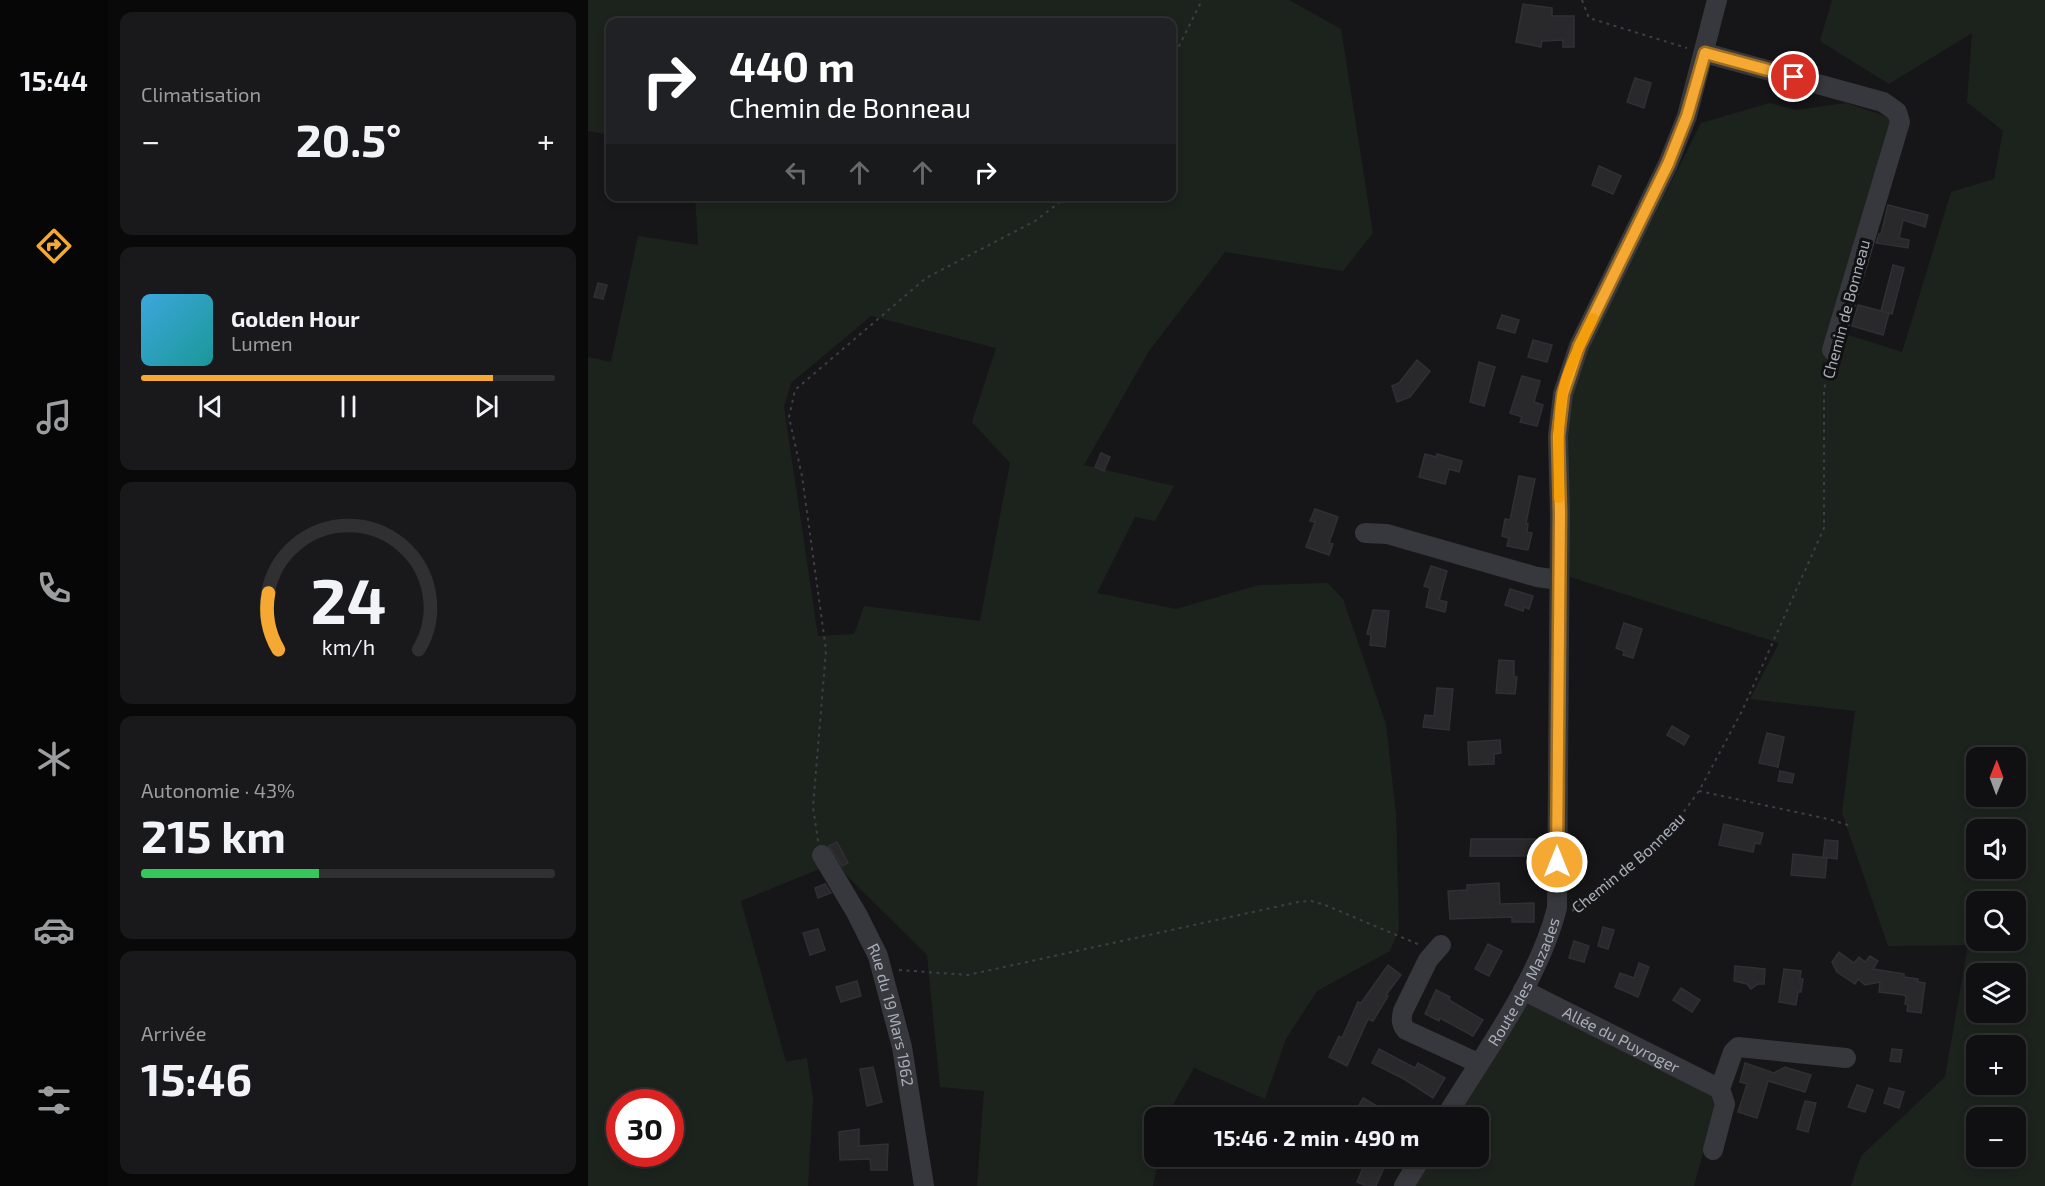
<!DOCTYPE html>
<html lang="fr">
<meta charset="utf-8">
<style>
:root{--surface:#101012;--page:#19191b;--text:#f1f3f6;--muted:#9c9d9f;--line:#303032;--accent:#f5a932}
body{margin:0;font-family:"Exo 2",sans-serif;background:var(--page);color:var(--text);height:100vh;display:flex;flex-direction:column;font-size:22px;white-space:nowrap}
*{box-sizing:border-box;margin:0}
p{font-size:20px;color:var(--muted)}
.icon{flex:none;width:33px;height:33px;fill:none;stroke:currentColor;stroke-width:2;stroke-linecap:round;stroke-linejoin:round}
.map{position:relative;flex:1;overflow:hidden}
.panel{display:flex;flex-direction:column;gap:12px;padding:12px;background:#09090a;width:480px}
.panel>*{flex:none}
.top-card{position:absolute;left:18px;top:18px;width:570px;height:183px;border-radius:12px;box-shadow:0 3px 9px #0003,0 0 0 2px var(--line);background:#202124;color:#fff;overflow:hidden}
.needle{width:39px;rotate:1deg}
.fabs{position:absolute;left:1378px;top:747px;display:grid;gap:12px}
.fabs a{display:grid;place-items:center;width:60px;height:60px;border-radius:12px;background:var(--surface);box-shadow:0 3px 9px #0003,0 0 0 2px var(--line);font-size:30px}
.speed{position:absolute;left:18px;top:1089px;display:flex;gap:12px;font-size:30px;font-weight:700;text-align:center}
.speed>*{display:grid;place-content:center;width:78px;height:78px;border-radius:50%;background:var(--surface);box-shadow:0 3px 9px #0003,0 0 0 2px var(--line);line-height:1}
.speed .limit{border:9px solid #d22;background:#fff;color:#111}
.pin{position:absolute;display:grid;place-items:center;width:51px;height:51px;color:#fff;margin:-26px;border:3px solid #fff;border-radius:50%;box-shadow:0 2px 6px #0007}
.me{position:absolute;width:66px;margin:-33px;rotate:0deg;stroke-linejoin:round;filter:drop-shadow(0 0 4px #0008)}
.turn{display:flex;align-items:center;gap:21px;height:126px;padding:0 24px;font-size:27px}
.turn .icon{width:78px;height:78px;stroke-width:2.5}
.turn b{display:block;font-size:42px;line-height:51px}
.lanes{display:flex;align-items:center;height:57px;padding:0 24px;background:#0003;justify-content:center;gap:30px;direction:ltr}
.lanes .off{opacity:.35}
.big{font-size:45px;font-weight:700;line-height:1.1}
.panel .tile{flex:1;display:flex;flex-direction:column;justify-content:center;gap:9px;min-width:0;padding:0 21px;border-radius:12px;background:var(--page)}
.panel .dial{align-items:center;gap:0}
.dial svg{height:156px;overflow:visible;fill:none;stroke:var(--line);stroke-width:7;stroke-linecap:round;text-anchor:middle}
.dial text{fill:var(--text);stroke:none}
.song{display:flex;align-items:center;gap:18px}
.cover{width:72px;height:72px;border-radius:9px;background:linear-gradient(135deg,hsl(200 70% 55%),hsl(180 70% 35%))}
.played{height:6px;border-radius:3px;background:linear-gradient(90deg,var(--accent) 85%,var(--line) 85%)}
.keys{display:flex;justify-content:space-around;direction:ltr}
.heat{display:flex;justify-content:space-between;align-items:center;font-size:33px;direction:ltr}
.charge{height:9px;border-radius:4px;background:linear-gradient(90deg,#34c759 43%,var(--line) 0)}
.trip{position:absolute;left:556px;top:1107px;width:345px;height:60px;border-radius:12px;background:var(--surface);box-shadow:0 3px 9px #0003,0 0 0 2px var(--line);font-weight:700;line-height:60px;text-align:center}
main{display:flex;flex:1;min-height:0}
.menu{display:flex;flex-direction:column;width:108px;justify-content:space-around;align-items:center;background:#060607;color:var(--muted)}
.menu .icon{width:42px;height:42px}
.menu .on{color:var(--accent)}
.menu b{font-size:27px;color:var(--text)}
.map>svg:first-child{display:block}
</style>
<main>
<nav class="menu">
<b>15:44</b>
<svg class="icon on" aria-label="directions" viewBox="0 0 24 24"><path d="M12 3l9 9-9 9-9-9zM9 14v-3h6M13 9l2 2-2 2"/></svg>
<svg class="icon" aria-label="music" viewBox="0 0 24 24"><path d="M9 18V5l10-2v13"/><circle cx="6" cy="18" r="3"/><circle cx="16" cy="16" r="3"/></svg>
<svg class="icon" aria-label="phone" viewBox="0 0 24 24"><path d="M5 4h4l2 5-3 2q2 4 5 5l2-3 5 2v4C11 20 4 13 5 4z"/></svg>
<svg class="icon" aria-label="climate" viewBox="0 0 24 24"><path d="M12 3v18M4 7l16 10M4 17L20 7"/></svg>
<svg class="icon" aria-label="car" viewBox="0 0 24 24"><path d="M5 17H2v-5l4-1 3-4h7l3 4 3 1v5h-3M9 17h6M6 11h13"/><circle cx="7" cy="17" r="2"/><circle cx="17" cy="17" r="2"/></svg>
<svg class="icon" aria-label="filters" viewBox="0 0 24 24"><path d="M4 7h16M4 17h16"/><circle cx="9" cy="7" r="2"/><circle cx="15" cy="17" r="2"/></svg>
</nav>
<section class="panel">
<div class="tile"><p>Climatisation</p>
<div class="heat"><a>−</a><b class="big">20.5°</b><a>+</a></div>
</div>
<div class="tile">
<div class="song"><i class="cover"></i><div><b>Golden Hour</b><p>Lumen</p></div></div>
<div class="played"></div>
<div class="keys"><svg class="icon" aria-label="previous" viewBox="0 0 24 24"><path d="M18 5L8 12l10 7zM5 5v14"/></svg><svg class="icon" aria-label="pause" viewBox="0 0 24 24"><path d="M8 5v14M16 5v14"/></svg><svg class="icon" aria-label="next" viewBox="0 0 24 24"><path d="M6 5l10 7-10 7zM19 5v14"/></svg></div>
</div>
<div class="tile dial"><svg viewBox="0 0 100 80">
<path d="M14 69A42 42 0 1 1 86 69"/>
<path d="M14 69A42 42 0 0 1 9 40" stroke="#f5a932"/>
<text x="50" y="56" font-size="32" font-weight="700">24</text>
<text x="50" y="72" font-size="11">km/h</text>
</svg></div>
<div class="tile"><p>Autonomie · 43%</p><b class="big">215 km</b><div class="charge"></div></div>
<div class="tile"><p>Arrivée</p><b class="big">15:46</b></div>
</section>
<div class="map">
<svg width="1457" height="1186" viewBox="0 0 1457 1186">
<rect width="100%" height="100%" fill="#161618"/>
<g fill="#1c231d" fill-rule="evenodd">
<path d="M0,0h701l52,29 32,204 -30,38 -118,-19 -76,99 -65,114 90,21 -19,35 -20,-4 -38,76 79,16 83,-24 69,-2 15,16 43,125 10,91 3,114 -9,22 -73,40 -31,48 -21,60 -71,-31 -28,49 -11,1v38l4,1 -6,29h-176l7,-95 -44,-4 -13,-132 -93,-92 -93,38 45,161 21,-4 6,41 -5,87h-220v-829l23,5 27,-126 60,9 -3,-48 477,-1v-174h-562v113l-22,-4zM283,316l125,32 -24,74 38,41 -30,158 -116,-15 -10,28 -36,2 -34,-229 7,-24zM32,1102h50v52h-50z"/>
<path d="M1244,0h213v1186h-194l10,-30 84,-79 23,-132 -80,1 -46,-133 13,-102 -105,-12 29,-56 -209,-66 -3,-152 5,-35 13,-37 116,-230 69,-20 26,7 50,-7 45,15 -49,170 -9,42 69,22 49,-160 43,-13 9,-48 -36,-29 5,-69 -83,51 -69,-43zM1389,758h39v38h-39zM1389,830h39v38h-39zM1389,902h39v38h-39zM1389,974h39v38h-39zM1389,1046h39v38h-39zM1389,1118h39v38h-39z"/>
<path d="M940,999l186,96 3,6 -23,85h-279l18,-29 46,-1v-38l-23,-1z"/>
</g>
<g fill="#29292c" stroke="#303034" stroke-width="1.5">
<path d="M935,4l29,4v8h22v31h-11v-7l-21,1 -1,6 -25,-5z"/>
<path d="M1047,78l16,5 -7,25 -17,-6z"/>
<path d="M1011,166l22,10 -8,18 -21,-9z"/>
<path d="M1300,205l40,10 -3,12 -22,-7 -4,18 10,2 -1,8 -32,-5 3,-9h2z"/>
<path d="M1305,265l11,3 -12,46 -3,-1 -6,22 -31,-9 6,-21 31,8 -8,-2z"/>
<path d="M10,283l9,2 -4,14 -9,-2z"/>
<path d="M914,315l17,5 -4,13 -18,-5z"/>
<path d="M945,340l19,5 -5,17 -19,-5z"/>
<path d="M829,360l13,11 -20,26 -13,5 -5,-16 7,-3z"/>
<path d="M891,362l16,5 -11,39 -14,-4z"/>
<path d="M934,376l18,5 -6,21 9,3 -6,21 -17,-4 2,-5 -12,-4z"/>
<path d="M513,453l9,4 -6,14 -9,-4z"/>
<path d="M837,454l11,3 1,-3 25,7 -3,11 -10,-3 -4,15 -26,-7z"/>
<path d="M931,476l16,3 -9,44 2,1 -1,8 5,1 -4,17 -21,-4 2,-8 -7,-2 3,-17 5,1z"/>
<path d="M727,509l23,8 -9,26 4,1 -4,11 -23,-8 9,-25 -5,-1z"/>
<path d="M843,566l16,5 -8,29 8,2 -2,10 -19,-5 4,-19 -6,-2z"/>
<path d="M922,589l23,7 -4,13 -5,-2 -1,4 -18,-6z"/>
<path d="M785,610l16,1 -4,36 -15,-2 1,-10 -4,-1z"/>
<path d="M1036,623l18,6 -9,29 -10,-3 1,-4 -8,-3z"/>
<path d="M911,660l15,1v16h3l-2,17 -19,-1z"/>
<path d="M849,688l16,1 -4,41 -26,-3 2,-12 9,1z"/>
<path d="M1084,726l17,10 -5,9 -17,-10z"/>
<path d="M1179,733l17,4 -6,30 -19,-4z"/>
<path d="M912,740l1,13 -7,1v10l-25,1 -1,-23z"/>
<path d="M1192,771l14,3 -2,9 -14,-2z"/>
<path d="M1136,824l39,9 -3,11 -5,-1 -2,9 -34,-7z"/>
<path d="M883,839h70v17h-71z"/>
<path d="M1237,840l13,1 -1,18 -14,-2z"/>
<path d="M249,842l11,21 -6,3 -13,-20z"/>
<path d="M1205,854l34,4 -2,20 -34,-3z"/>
<path d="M911,883l1,21 34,-1v19h-22v-5l-62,2 -2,-28 19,-1v-5z"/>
<path d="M237,884l6,9 -13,5 -3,-10z"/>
<path d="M1015,927l11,3 -6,19 -10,-3z"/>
<path d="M230,929l7,21 -15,5 -7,-22z"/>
<path d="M986,941l15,5 -5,16 -15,-4z"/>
<path d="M900,944l14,7 -13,25 -14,-7z"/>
<path d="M1251,952l15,11 5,-6 6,5 5,-6 8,5 -5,8 31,5v3l14,2v3l7,1 -4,30 -14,-2 1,-6 -3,-1 1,-7 -2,-2 -25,-3 1,-10 -15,3 -7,-6 -3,5 -18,-12 -5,-10z"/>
<path d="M1051,963l10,4 -11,30 -23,-10 5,-14 14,5z"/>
<path d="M800,965l13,10 -15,20 2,1 -15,25 -5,-2 -21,47 -18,-9 10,-21 3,2 16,-36 3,1z"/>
<path d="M1147,966l30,3 -1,15h-6l-7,5 -4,-5 -13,-3z"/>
<path d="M1196,969l17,2 -1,8h3l-2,13h-3l-2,13 -17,-3z"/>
<path d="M269,981l4,15 -20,6 -5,-15z"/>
<path d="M1093,988l19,12 -8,12 -19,-12z"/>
<path d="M848,990l14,7 -1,3 34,20 -10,16 -33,-18 -1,3 -14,-7z"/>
<path d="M791,1049l36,19 3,-5 27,15 -12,20 -29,-19 -32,-16z"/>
<path d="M1304,1049l10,1 -2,12 -10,-1z"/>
<path d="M1157,1063l29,10 11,-6 26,8 -6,17 -37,-11 -11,37 -19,-6 9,-28 -7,-2z"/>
<path d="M285,1067l9,35 -15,4 -7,-37z"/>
<path d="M1269,1085l16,5 -8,22 -17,-5z"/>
<path d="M1301,1088l15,4 -5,16 -15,-5z"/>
<path d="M775,1098l16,9 -5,11h-22z"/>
<path d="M1217,1101l11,2 -8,29 -11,-3z"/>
<path d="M271,1129v17l29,-2 -1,26h-16l-1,-11 -30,1 -1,-28z"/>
<path d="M780,1156l18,7 -10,23h-9l-10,-4z"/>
</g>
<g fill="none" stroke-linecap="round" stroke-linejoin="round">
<g stroke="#3d3f44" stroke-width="2" stroke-dasharray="3 4.5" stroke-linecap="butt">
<path d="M994,0l7,18 98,30"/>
<path d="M584,60l30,-60"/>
<path d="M1111,791l129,28 23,7"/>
<path d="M230,841l-5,-34 13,-157 -24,-174 -13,-59 6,-27 131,-112 109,-57 33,-25"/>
<path id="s1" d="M984,911l77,-62 31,-32 19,-26 43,-80 82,-183v-138l5,-25"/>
<path d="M311,970l69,5 330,-73 13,-1 14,4 95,40"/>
</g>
<g stroke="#37383d" stroke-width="20">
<path d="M1117,53l178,49 14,10 3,10 -68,228"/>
<path d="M777,533l22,1 150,43 22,3"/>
<path id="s2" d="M234,855l35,59 21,42 24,91 22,139"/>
<path d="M853,945l-13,15 -25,51c-2,8 -2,13 3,19l72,33"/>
<path id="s3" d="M935,990l197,99"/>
<path id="s4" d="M857,1118c40,-66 93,-136 112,-210l3,-395 -2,-77 5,-42 16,-48 89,-182 19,-48 30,-116"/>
<path d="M1125,1150l12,-46 -5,-15 13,-37 5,-5 108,11"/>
<path d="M816,1186l18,-30"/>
</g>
</g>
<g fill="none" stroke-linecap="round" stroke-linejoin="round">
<defs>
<path id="route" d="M969,862l3,-349 -2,-77 5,-42 16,-48 89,-182 19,-48 18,-63 89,24"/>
</defs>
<use href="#route" stroke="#9f6e20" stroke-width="15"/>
<use href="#route" stroke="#f5a932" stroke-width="10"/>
<path stroke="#f59e0b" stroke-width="10" d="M971,498c0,-34 -2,-68 3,-102 4,-25 20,-55 31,-78"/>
</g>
<g text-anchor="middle" stroke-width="6" stroke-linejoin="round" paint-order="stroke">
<g font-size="16" fill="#a8aeb8" stroke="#111113">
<text transform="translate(1258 309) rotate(-75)" y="6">Chemin de Bonneau</text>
<text dy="6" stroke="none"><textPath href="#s1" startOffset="74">Chemin de Bonneau</textPath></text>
<text dy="6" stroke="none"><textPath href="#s4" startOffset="158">Route des Mazades</textPath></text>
<text dy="6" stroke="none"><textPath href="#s2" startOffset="176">Rue du 19 Mars 1962</textPath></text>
<text dy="6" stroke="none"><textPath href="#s3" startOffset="110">Allée du Puyroger</textPath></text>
</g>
</g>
</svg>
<div class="fabs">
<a><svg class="needle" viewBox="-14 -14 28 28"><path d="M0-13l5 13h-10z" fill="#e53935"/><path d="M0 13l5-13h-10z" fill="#9c9d9f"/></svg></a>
<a><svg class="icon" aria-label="sound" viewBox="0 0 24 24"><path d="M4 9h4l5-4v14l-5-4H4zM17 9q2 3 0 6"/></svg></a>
<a><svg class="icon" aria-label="search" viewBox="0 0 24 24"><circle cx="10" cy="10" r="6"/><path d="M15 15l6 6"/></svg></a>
<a><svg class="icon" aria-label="layers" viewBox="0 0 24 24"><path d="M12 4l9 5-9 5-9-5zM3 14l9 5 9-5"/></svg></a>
<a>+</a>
<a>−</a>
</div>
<div class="speed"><div class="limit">30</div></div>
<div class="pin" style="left:1206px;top:77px;background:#d93025"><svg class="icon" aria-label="arrive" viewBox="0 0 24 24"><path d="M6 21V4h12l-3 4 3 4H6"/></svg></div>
<svg class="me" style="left:969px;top:862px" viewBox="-20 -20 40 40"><circle r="17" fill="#f5a932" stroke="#fff" stroke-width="3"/><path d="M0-11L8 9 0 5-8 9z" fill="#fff"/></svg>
<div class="trip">15:46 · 2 min · 490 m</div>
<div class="top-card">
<div class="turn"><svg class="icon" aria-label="right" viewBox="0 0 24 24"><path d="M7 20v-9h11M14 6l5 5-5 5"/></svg><div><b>440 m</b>Chemin de Bonneau</div></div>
<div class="lanes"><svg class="icon off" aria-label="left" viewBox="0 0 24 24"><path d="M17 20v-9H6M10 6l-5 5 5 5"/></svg><svg class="icon off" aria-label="ahead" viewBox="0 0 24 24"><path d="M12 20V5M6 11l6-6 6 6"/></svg><svg class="icon off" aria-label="ahead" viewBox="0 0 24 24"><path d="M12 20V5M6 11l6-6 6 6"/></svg><svg class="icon" aria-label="right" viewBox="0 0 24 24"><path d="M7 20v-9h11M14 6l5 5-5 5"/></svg></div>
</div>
</div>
</main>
